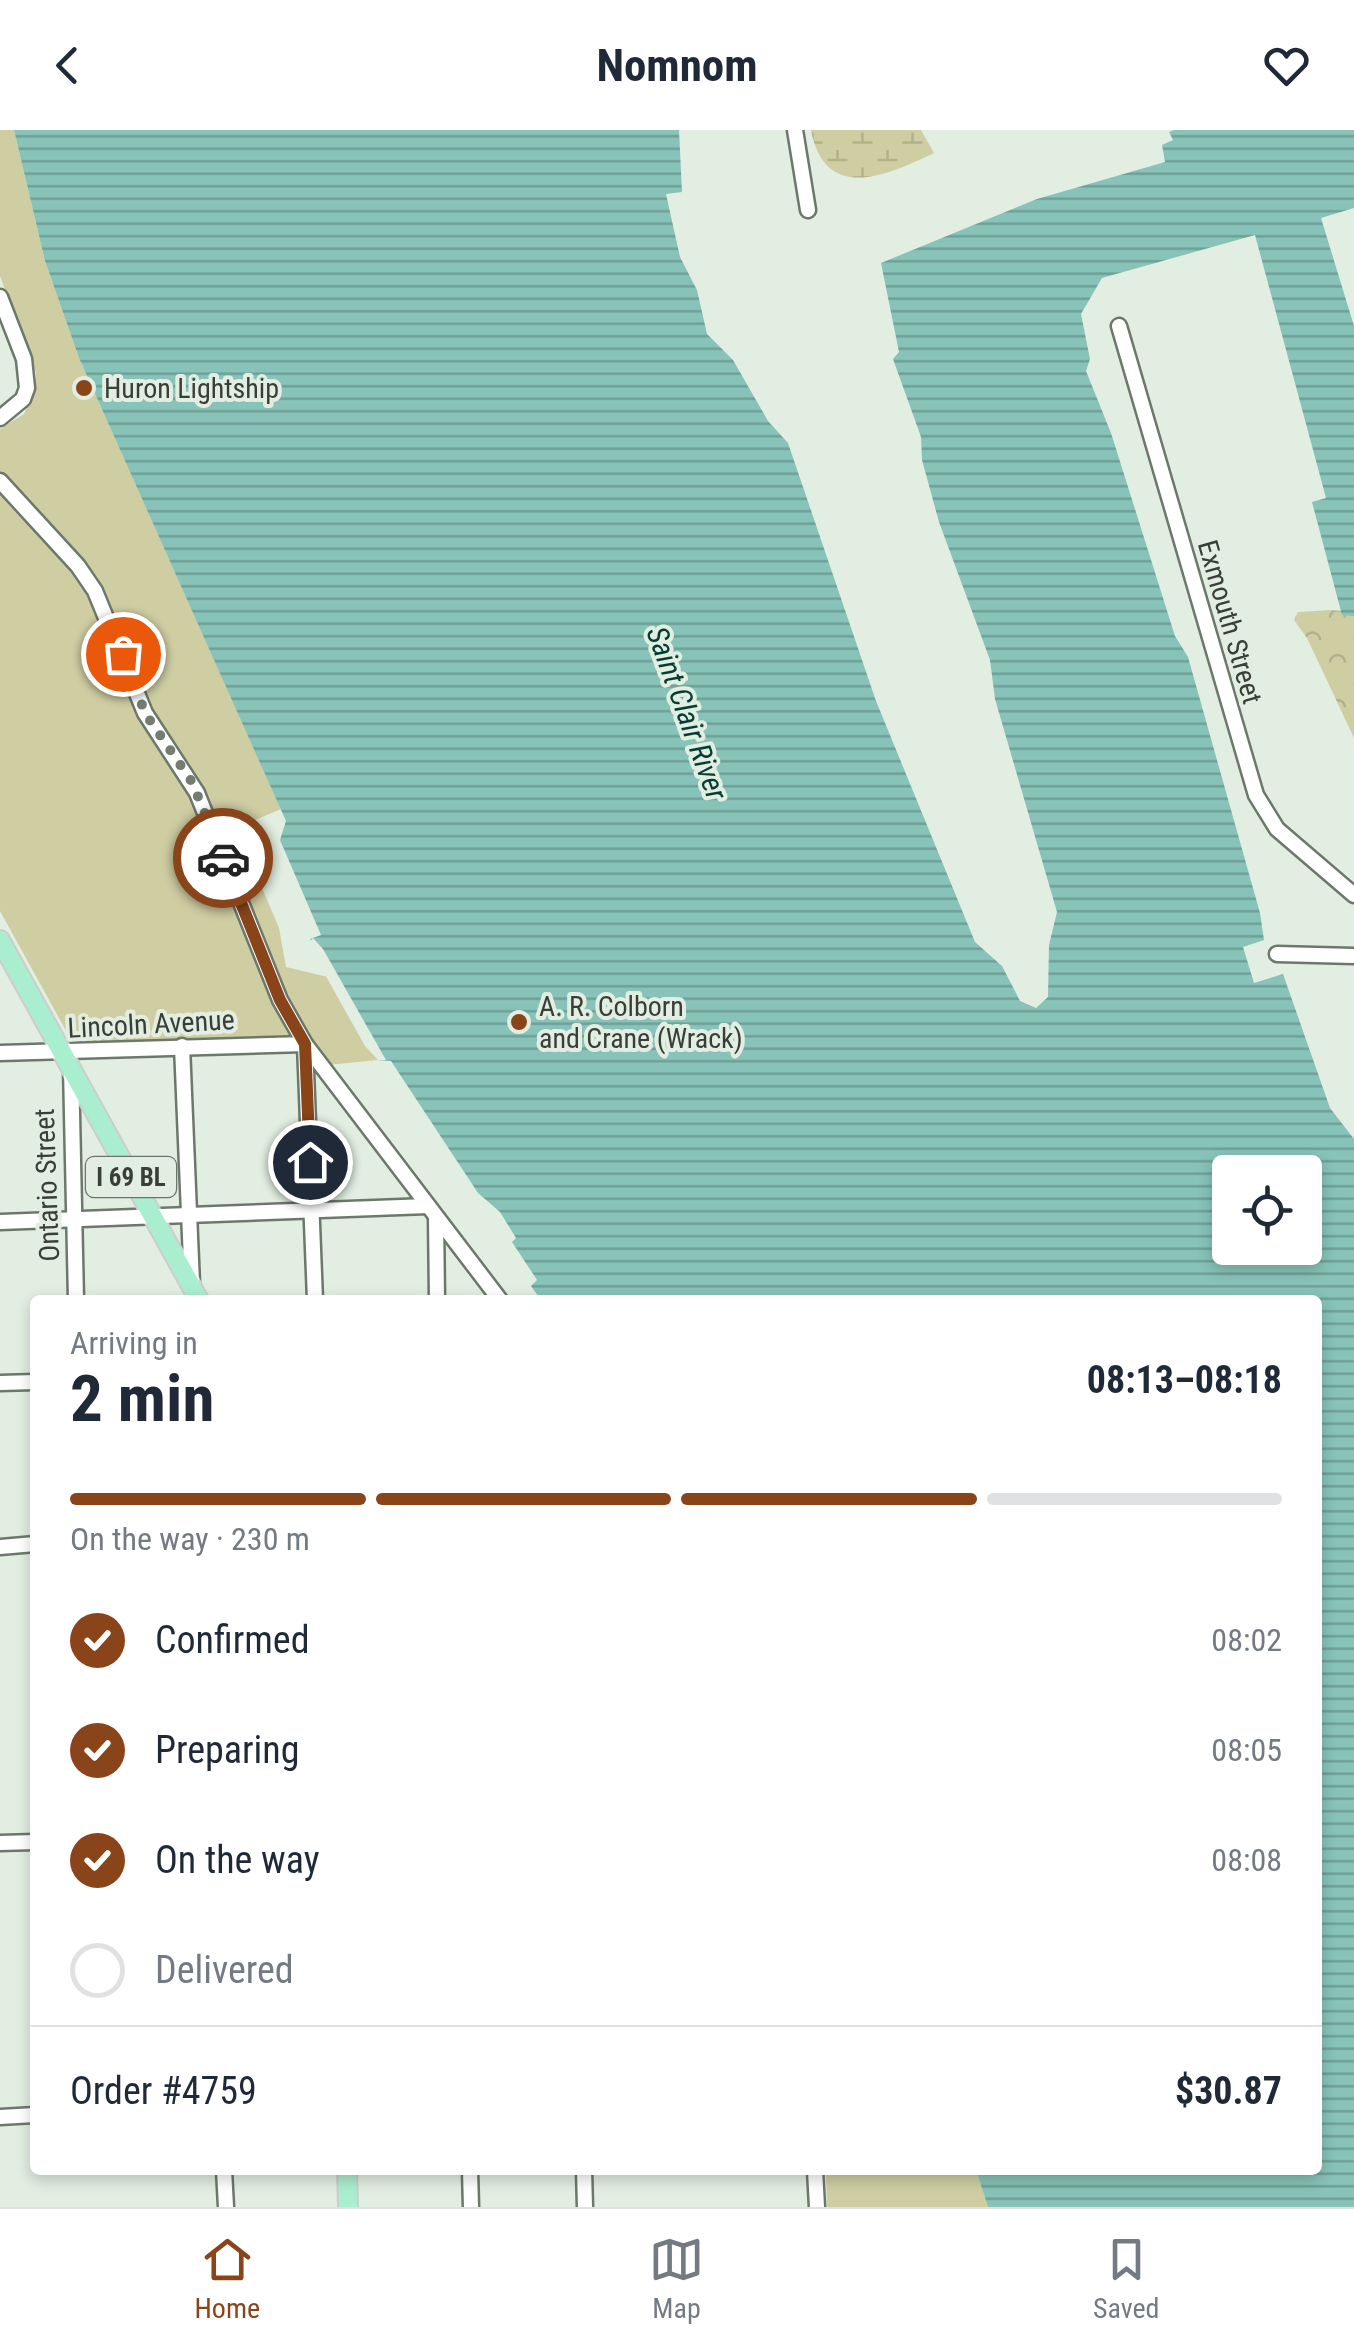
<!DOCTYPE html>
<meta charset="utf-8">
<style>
:root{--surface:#fff;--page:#f6f6f7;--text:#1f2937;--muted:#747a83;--line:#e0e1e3;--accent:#89441a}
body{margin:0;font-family:"Roboto Condensed",sans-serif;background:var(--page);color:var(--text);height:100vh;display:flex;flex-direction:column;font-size:38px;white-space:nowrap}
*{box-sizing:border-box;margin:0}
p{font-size:32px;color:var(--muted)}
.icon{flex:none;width:55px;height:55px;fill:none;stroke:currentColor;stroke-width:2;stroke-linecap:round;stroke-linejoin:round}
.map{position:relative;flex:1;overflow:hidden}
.sheet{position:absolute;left:30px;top:1165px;width:1292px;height:880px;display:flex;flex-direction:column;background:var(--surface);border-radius:10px;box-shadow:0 5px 15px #0003}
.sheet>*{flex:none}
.controls{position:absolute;left:1212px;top:1025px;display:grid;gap:20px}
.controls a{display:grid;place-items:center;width:110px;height:110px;border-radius:10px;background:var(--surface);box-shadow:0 5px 15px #0003;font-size:50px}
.pin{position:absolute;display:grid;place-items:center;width:85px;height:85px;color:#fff;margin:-42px;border:5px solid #fff;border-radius:50%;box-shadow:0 2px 10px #0007}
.courier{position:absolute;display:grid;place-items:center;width:100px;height:100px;margin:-50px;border:8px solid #89441a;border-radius:50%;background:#fff;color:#222;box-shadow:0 2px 12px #0007}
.headline em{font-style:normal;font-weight:700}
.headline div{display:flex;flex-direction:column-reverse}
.headline{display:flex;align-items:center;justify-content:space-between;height:170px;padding:0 40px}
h1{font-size:65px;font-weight:700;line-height:75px}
.bar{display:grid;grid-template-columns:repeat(4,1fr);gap:15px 10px;align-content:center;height:120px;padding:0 40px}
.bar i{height:12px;border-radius:8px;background:var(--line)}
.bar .selected{background:var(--accent)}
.bar p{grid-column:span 4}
.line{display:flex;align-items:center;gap:25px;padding:0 40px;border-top:2px solid var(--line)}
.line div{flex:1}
ol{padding:0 40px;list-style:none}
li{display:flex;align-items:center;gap:30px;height:110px}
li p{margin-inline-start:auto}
li .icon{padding:10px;border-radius:50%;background:var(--accent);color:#fff;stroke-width:4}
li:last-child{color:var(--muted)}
li i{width:55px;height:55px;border:5px solid var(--line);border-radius:50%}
header{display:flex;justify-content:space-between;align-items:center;height:130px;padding:0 40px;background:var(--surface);font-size:45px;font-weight:700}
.dock{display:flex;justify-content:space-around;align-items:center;height:140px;border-top:2px solid var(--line);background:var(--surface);font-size:28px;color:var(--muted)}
.dock a{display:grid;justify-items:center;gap:5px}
.dock .selected{color:var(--accent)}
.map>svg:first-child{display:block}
.forest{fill:url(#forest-crowns)}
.wetland{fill:url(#wetland-marsh)}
.park{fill:#cfcda2}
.water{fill:url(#water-rules);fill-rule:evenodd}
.pier{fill:#e2eee1}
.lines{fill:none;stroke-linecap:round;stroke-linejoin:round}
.minor-casing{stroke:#6d786c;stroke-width:19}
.major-casing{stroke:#cccdcc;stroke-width:22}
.minor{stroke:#fff;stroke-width:14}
.major{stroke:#aaeed0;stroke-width:18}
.done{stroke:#747c74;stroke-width:10;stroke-dasharray:0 18}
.route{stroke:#89441a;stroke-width:12}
.poi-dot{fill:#89441a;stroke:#e2eee1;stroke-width:4}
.labels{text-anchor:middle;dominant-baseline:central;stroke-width:8;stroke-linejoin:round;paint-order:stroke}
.shield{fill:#e2eee1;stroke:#6c736b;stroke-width:2.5}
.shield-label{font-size:25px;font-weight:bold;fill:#393e39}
.poi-label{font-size:28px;fill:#393e39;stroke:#e2eee1;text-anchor:start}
.street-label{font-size:28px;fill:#393e39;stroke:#e2eee1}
.water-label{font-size:30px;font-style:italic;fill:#043d36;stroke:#e2eee1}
</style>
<header><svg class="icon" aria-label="back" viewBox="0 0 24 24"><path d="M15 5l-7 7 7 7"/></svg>Nomnom<svg class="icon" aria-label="heart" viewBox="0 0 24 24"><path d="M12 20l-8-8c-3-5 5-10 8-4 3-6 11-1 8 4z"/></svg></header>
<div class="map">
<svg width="1354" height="2077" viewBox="0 0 1354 2077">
<defs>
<pattern id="forest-crowns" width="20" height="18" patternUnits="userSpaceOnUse" patternTransform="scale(2.5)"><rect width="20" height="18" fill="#cfcda2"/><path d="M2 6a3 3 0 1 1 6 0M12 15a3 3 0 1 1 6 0" fill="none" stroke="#b2b18c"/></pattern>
<pattern id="wetland-marsh" width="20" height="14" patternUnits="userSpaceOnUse" patternTransform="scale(2.5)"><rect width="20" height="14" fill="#cfcda2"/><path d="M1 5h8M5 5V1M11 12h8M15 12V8" fill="none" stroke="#b2b18c"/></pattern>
<pattern id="water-rules" width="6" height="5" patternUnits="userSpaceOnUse" patternTransform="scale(2.5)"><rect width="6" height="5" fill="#87c3b8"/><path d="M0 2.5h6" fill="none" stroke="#6fa097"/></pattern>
</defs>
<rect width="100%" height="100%" fill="#e2eee1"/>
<polygon class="forest" points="1331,480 1354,482 1354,608 1307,508 1294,490 1298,482"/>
<path class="wetland" d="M811,0H921L934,23C888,45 825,74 811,0Z"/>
<g class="park">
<polygon points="0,0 14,0 45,131 79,228 281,679 248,693 255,716 246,720 279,798 286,837 328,847 378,930 327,935 309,911 75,917 0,781 0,299 24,284 35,261 36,243 0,146"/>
<polygon points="826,2040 976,2040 988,2077 827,2077"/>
</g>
<path class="water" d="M14,0H679L682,62L666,64L680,127L697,160L707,204L733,230L768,291L788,313L876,571L975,812L1002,836L1020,871L1036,878L1048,867L1049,815L1057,782L995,569L990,530L939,392L922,330L921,307L893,229L899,222L881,133L1037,69L1165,32L1162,15L1173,10L1169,2L1174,0H1354V78L1321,88L1354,196V486L1342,485L1312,372L1326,368L1255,105L1102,148L1081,184L1090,229L1086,241L1111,303L1175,506L1188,527L1260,783L1264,810L1243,817L1254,853L1283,844L1330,978L1354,1009V2077H988L976,2040H1318V1170H541L531,1156L537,1150L512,1112L516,1108L500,1082L478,1063L391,931L378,930L367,915L310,809L321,805L280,710L286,691L79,228L45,131ZM1230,1042H1305V1118H1230Z"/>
<polygon class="pier" points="313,808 323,819 386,930 378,930 365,916 323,841 310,812"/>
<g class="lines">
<defs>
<g id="minor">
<polyline points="795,0 808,80"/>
<polyline points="0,167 24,229 27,258 23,269 0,288"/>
<polyline points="1119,196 1256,665 1277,699 1354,765"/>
<polyline points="0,351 78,436 95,461 145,583 197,663 280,870 305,914 500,1170"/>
<polyline points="1277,824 1354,826"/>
<polyline points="305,915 315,1170"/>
<polyline points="182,916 192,1154"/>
<polyline points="0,923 305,914"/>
<polyline points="71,937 76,1170"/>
<polyline points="436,1088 437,1170"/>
<polyline points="0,1092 428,1076"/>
<polyline points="0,1253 35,1252"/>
<polyline points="0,1417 35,1414"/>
<polyline points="0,1713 35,1712"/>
<polyline points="0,1987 35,1985"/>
<polyline points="224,2040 226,2077"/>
<polyline points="470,2040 471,2077"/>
<polyline points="584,2040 585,2077"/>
<polyline points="815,2040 817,2077"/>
</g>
<g id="major">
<polyline points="0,810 199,1170"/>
<polyline points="347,2040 348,2077"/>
</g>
</defs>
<use href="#minor" class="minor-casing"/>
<use href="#major" class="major-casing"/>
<use href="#minor" class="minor"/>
<use href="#major" class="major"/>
</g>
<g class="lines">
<polyline class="done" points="123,524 145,583 192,652 223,728"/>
<polyline class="route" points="223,728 280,870 305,914 310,1032"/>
</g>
<g class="poi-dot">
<circle cx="84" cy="258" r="10"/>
<circle cx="519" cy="892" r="10"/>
</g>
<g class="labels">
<rect class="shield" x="86" y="1027" width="90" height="40" rx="8"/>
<g class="shield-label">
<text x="131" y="1047">I 69 BL</text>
</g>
<g class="poi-label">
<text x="104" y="258">Huron Lightship</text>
<text x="539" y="876">A. R. Colborn<tspan x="539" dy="32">and Crane (Wrack)</tspan></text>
</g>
<g class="street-label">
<text transform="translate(1230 492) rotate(74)">Exmouth Street</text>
<text transform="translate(151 894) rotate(-3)">Lincoln Avenue</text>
<text transform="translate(47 1055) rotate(-92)">Ontario Street</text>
</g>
<g class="water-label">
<text transform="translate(687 583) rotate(70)">Saint Clair River</text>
</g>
</g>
</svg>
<div class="controls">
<a><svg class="icon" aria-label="locate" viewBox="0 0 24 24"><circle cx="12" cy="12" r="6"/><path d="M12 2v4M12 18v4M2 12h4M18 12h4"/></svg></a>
</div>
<div class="pin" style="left:123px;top:524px;background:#ea580c"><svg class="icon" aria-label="bag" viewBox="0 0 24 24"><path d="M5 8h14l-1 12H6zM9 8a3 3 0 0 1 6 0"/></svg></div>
<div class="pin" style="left:310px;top:1032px;background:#1f2937"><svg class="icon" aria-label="home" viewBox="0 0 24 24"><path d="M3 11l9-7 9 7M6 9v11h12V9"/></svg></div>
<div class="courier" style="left:223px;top:728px"><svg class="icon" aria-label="car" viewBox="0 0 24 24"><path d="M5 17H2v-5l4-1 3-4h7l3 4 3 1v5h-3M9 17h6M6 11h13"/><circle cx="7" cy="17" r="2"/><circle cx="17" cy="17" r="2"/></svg></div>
<section class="sheet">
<div class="headline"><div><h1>2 min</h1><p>Arriving in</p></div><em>08:13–08:18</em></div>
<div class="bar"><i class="selected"></i><i class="selected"></i><i class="selected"></i><i></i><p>On the way · 230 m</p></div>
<ol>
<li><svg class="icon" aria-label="check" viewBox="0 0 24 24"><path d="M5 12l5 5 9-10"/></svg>Confirmed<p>08:02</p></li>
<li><svg class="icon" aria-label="check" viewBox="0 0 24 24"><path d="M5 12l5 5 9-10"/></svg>Preparing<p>08:05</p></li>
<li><svg class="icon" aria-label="check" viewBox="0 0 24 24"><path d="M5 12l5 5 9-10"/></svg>On the way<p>08:08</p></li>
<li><i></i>Delivered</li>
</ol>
<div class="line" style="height:130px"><div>Order #4759</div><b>$30.87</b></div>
</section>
</div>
<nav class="dock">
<a class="selected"><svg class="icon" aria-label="home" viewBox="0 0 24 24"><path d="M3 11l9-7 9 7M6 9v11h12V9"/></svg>Home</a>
<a><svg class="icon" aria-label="map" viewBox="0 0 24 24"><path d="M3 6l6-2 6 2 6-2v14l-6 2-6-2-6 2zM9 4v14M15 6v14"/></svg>Map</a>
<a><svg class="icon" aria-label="saved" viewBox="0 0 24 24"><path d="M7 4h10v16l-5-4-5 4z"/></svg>Saved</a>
</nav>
